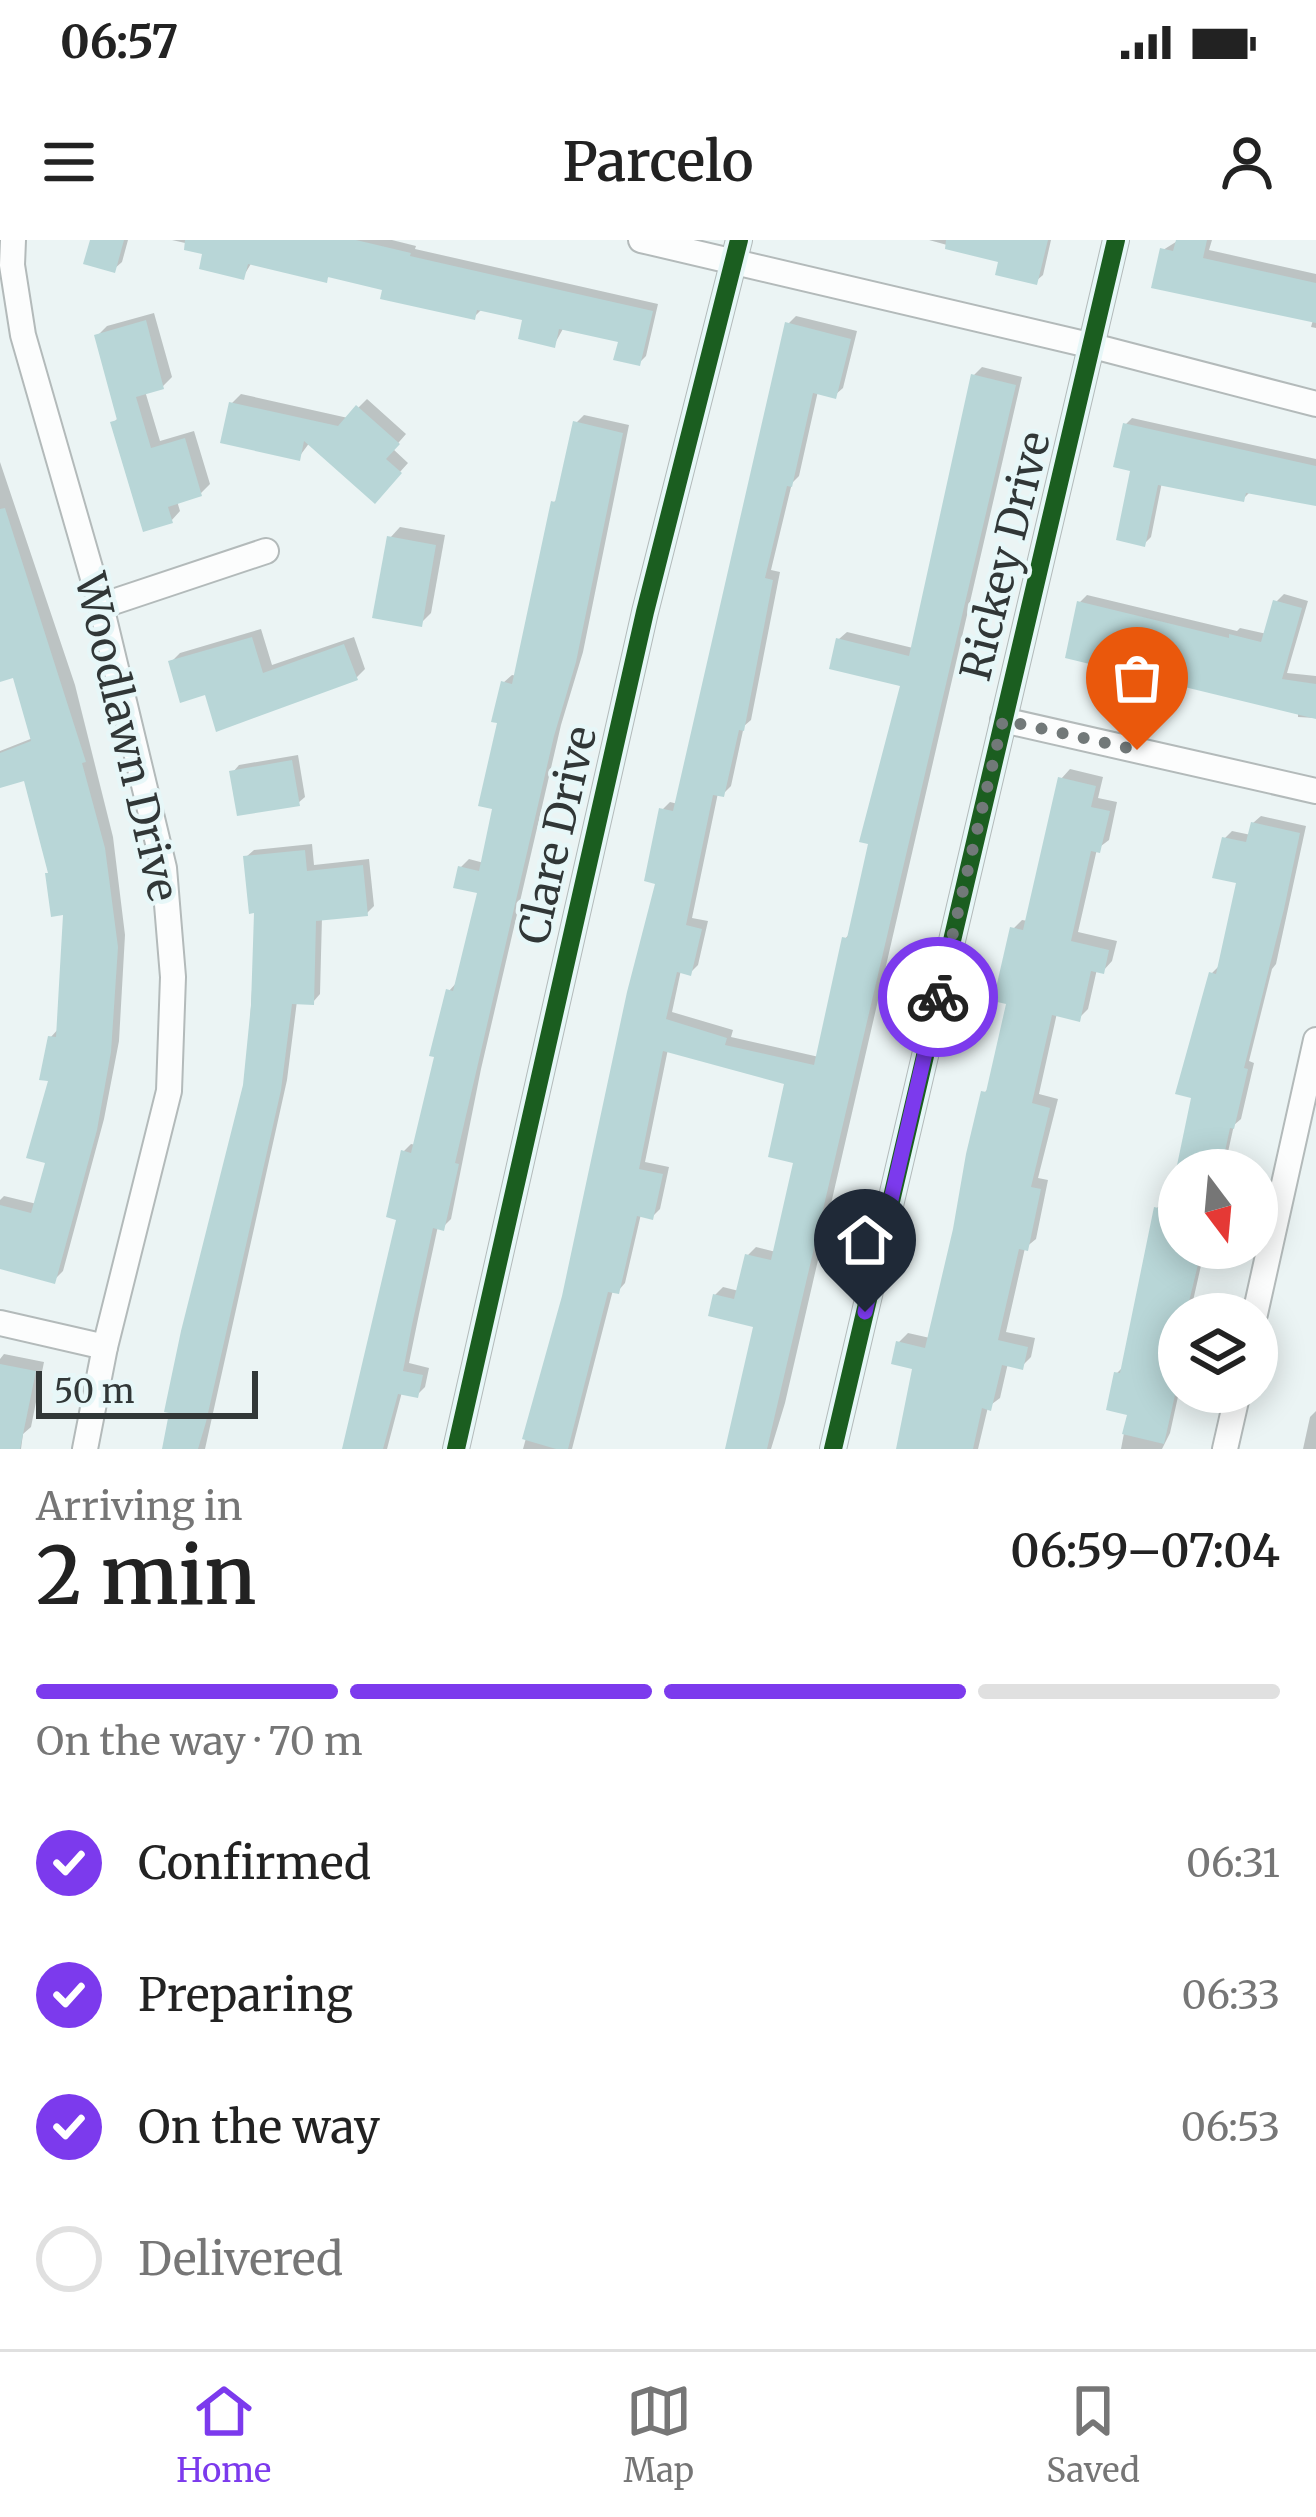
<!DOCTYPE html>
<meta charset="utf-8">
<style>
:root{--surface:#fff;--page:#f6f6f6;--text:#222;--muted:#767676;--line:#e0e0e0;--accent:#7c3aed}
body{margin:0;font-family:Merriweather,serif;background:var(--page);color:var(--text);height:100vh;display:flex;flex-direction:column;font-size:45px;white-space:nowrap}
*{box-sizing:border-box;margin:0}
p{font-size:39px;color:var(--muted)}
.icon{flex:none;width:66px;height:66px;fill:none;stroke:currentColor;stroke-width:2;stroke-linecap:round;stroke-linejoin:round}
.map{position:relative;height:1209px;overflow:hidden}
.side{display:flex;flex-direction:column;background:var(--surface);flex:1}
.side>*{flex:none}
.needle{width:78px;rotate:164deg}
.fabs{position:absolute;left:1158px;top:909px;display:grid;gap:24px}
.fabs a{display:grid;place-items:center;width:120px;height:120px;border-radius:50%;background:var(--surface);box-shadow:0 6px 30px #0003;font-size:60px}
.scale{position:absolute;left:36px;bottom:30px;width:222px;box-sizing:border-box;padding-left:12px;border:6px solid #313737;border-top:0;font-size:33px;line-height:42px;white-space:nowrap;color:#313737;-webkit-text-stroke:9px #e7f7f8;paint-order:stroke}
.pin{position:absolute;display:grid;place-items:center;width:102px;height:102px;color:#fff;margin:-123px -51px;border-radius:50% 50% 50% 0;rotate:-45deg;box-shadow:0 0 12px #0007}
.pin .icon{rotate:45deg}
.courier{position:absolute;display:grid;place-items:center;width:120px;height:120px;margin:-60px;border:9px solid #7c3aed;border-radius:50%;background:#fff;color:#222;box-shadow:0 3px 15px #0007}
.head em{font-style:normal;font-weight:600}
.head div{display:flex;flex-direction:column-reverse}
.head{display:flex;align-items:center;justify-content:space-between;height:204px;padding:0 36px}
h1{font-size:78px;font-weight:600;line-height:90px}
.bar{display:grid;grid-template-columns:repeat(4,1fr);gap:18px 12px;align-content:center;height:144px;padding:0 36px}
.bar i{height:15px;border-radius:9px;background:var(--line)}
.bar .active{background:var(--accent)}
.bar p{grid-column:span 4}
ol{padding:0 36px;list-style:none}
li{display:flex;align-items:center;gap:36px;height:132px}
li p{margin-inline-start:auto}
li .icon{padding:12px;border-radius:50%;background:var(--accent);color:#fff;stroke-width:4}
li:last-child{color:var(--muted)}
li i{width:66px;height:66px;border:6px solid var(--line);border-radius:50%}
.status{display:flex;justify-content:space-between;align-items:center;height:84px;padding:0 60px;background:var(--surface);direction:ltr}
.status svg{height:33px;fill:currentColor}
header{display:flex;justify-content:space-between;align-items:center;height:156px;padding:0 36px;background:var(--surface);font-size:54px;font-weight:600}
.menu{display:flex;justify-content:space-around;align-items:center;height:168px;border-top:3px solid var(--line);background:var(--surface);font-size:33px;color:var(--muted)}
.menu a{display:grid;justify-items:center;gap:6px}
.menu .active{color:var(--accent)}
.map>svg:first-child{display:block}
.shadow{fill:#0003}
.building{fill:#b8d6d7}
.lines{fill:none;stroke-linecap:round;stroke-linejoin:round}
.minor-casing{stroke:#b3baba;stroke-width:28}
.minor{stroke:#fcfdfd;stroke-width:24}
.cycleway-casing{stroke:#e7f7f8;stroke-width:26}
.cycleway{stroke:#1b5e20;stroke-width:18}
.done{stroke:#727979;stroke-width:12;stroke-dasharray:0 21.6}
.route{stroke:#7c3aed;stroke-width:15}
.labels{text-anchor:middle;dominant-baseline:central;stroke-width:9;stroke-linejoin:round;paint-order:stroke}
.street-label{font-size:42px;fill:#313737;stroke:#e7f7f8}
</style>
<div class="status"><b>06:57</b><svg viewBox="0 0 49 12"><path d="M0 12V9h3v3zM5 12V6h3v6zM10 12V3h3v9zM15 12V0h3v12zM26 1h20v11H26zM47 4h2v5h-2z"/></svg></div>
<header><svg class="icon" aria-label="menu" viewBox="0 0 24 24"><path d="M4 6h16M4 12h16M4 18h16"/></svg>Parcelo<svg class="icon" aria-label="person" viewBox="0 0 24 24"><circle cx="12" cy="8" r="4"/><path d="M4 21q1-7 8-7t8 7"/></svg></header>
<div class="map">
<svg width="1316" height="1209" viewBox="0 0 1316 1209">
<rect width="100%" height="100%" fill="#ebf4f4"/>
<g class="shadow">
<polygon points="93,0 128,0 122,22 114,29"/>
<polygon points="172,0 392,0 416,6 415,9 658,64 646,116 639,123 621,100 564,87 554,105 525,78 483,68 474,77 386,47 331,35 326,39 252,22 243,37 207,8"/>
<polygon points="929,0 1051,0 1043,35 1036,41 1001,20"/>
<polygon points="1179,0 1212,0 1209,10 1316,34 1316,88 1311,87 1313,80 1163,10"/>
<polygon points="154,73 172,137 163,146 145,151 160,201 194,191 210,244 201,253 177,261 180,271 171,281 113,183 120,176 98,95 107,86"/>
<polygon points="796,76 857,91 843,148 835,155 818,151 799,236 792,243 771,330 780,332 751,480 744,486 731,546 723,554 718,553 692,678 708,681 698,725 690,733 681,730 672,772 733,790 731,797 819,817 845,699 851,692 904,444 839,399 847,392 913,408 974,135 982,127 1022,137 785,1163 771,1209 728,1209 757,1084 715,1055 723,1047 739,1051 748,1015 756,1007 776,1012 796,921 788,842 668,809 645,922 669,927 660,969 652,977 641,974 625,1043 618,1051 613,1050 572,1209 523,1209 565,1057 659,642 662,570 670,562 678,564 788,84"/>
<polygon points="241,154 348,178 367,159 406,194 393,209 408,223 383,251 310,202 299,217 232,163"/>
<polygon points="584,175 629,185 583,412 561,485 481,829 451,979 443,987 438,986 419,1074 409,1123 429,1128 425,1147 417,1155 402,1152 387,1209 343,1209 399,977 403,912 411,904 416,905 449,751 458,741 480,651 461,627 469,619 484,623 495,567 503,443 512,435 517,436 554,262 559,258 576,183"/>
<polygon points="1132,178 1316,219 1316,264 1251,251 1243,259 1162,242 1151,297 1144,304 1125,185"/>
<polygon points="0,222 75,445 113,597 125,695 119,801 104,879 63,1031 54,1040 0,1026 0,960 4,956 37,964 49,921 51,797 59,788 66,672 26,537 0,545 0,511 33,498 15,434 0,434"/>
<polygon points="400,287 445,295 431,373 421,383 390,298"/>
<polygon points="1284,354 1308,361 1287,433 1316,436 1316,478 1298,477 1298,472 1080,362 1087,355 1237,391 1240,388 1267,394 1276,362"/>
<polygon points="261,389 272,425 354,397 365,429 356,438 207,451 171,422 180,413"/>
<polygon points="298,515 305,557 298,563 233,532 239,525"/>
<polygon points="1070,529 1103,537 1098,558 1117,562 1109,600 1097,609 1078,692 1117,701 1112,721 1103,731 1097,729 1088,769 1079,778 1057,773 1039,854 1058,859 1038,938 1048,940 1036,999 1025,1008 1006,1092 1035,1098 1031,1117 1022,1126 1008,1123 1000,1158 988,1167 978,1209 898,1209 916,1126 899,1102 908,1093 930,1098 984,853 991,846 1010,762 1013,689 1022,680 1028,681 1061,539"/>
<polygon points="1261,576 1306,586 1276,724 1272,729 1249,821 1254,823 1241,879 1234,885 1224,930 1179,930 1179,1008 1205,1008 1190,1074 1179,1074 1176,1137 1179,1152 1170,1193 1162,1209 1121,1209 1128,1172 1117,1133 1124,1126 1156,969 1164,961 1172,963 1194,856 1212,733 1219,726 1239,641 1225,598 1232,591 1251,595 1253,583"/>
<polygon points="312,604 314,625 369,619 374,666 367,673 322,677 320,754 313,762 297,761 287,840 205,1209 165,1209 246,846 257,670 246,617 254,610"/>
<polygon points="4,1114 44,1122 31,1187 23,1194 21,1209 0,1209 0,1119"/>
<polygon points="1316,1171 1316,1209 1303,1209 1310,1177"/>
</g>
<g class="building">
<polygon points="90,0 124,0 115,33 83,24"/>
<polygon points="185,0 356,0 411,13 410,16 653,71 640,126 613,120 618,102 559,89 555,108 518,99 522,80 477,70 475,80 380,59 382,50 328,37 327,43 248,24 244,40 199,29 202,14 184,10"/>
<polygon points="946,0 1048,0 1037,45 995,35 998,22 945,9"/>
<polygon points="1176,0 1207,0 1203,18 1316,43 1316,83 1151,48 1160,8 1173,11"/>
<polygon points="146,80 164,149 136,157 151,208 185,198 202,256 168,267 173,283 143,292 110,182 117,180 94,95"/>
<polygon points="785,82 851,99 836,159 813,153 792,247 787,246 765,338 773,340 744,491 739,490 724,557 713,555 686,685 702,689 691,736 677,732 666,779 727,798 725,805 814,825 842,697 847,698 868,604 859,602 900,446 829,429 836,398 909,416 971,134 1016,145 767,1209 725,1209 753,1087 708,1076 713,1054 734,1059 745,1014 771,1020 793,923 768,917 784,844 663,811 639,929 663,934 653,980 637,976 619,1054 608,1052 568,1209 556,1209 522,1199 562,1056 627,752 655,644 644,641 659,568 673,571"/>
<polygon points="229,162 338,186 356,165 400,204 386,219 402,233 375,264 304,201 300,221 220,203"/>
<polygon points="573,181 623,193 576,422 554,496 455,923 459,924 444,991 433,988 412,1085 403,1131 423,1135 418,1158 398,1154 383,1209 342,1209 396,980 386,977 401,910 411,913 434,817 429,816 446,749 453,751 477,653 453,648 458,626 479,631 492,569 478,566 497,483 491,482 501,441 512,444 551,261 555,262"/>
<polygon points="1123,183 1316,226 1316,266 1246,253 1244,262 1158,245 1145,307 1116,300 1130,231 1113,227"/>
<polygon points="5,268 86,522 82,523 105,608 118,707 111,812 97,890 55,1044 0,1029 0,965 31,973 45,923 26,918 48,841 39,840 48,796 56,797 63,675 51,677 45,633 48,633 24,541 0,548 0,513 31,501 13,438 0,442 0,269"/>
<polygon points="387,296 436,305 422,387 372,378"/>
<polygon points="1273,360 1302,368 1282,439 1316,444 1316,479 1065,418 1077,361 1229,398 1229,394 1261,402"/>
<polygon points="252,397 263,433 344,404 358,440 216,492 205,455 180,463 168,421"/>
<polygon points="292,520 300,566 237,576 229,531"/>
<polygon points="1058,537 1096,546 1091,567 1110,571 1100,613 1091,611 1071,701 1109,710 1104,734 1091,731 1080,782 1052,775 1032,863 1050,868 1031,947 1041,949 1028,1011 1019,1009 998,1100 1028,1107 1023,1130 1002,1125 991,1171 982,1168 973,1209 896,1209 912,1129 891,1124 896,1101 925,1108 953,989 966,914 981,851 986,852 1006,764 993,761 1010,687 1023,690"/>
<polygon points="1251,582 1300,593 1284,669 1244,828 1248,829 1234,889 1230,888 1221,930 1176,930 1191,858 1175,854 1209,732 1216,734 1236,643 1212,638 1222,597 1246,602"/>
<polygon points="305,610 307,631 363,625 368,676 316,681 314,765 292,764 281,850 206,1182 198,1209 162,1209 169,1173 164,1172 181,1091 243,845 251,765 254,673 249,674 243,616"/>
<polygon points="1154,967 1179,973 1179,1008 1202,1008 1186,1074 1179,1074 1179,1108 1171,1144 1177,1146 1164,1204 1122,1194 1127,1175 1106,1170 1114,1132 1120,1133"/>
<polygon points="0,1124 36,1131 20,1209 0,1209"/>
</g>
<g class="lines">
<defs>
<g id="minor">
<polyline points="13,0 12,25 23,95 101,366 164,628 173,737 169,851 105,1107 85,1209"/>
<polyline points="641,0 1093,106 1316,164"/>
<polyline points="101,366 266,311"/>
<polyline points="1003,480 1316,551"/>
<polyline points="1255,1074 1316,800"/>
<polyline points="0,1083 105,1107"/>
<polyline points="456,1209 645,372 739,0"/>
<polyline points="833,1209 1116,0"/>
<polyline points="1225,1209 1238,1152"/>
</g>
</defs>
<use href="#minor" class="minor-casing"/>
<use href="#minor" class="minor"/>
<defs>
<g id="cycleway">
<polyline points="456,1209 645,372 739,0"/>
<polyline points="833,1209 1116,0"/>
</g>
</defs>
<use href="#cycleway" class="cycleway-casing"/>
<use href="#cycleway" class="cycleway"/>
</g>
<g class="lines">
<polyline class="done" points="938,757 1003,480 1137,510"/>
<polyline class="route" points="865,1072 938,757"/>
</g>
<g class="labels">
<g class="street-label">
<text transform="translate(1005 316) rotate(-76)">Rickey Drive</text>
<text transform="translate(127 497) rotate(77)">Woodlawn Drive</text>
<text transform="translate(557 595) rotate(-77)">Clare Drive</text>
</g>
</g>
</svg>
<div class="fabs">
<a><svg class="needle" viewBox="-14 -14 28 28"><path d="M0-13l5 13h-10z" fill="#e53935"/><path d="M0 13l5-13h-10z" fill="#767676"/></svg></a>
<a><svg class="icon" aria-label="layers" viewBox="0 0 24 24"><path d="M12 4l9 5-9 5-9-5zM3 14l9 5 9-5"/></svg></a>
</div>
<div class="scale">50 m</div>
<div class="pin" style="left:1137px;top:510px;background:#ea580c"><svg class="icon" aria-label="bag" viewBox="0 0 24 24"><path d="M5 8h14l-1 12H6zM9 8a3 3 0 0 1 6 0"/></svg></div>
<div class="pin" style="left:865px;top:1072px;background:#1f2937"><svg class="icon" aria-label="home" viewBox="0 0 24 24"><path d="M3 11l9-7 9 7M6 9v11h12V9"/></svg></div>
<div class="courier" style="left:938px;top:757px"><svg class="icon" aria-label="bike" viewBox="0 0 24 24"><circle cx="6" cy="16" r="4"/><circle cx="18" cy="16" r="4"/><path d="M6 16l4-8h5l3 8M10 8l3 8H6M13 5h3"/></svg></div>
</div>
<section class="side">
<div class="head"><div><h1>2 min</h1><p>Arriving in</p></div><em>06:59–07:04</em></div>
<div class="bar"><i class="active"></i><i class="active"></i><i class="active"></i><i></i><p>On the way · 70 m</p></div>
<ol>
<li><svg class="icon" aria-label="check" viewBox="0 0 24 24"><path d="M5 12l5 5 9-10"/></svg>Confirmed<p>06:31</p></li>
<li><svg class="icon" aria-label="check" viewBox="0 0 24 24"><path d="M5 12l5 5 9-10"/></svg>Preparing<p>06:33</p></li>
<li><svg class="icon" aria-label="check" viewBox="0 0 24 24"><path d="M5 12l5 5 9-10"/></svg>On the way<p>06:53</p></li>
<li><i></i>Delivered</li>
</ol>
</section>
<nav class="menu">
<a class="active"><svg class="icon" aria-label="home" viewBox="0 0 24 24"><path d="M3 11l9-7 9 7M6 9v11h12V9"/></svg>Home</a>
<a><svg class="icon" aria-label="map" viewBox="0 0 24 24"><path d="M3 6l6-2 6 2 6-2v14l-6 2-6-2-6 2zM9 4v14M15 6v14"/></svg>Map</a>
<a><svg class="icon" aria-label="saved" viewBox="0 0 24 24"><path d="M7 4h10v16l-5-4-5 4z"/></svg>Saved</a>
</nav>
